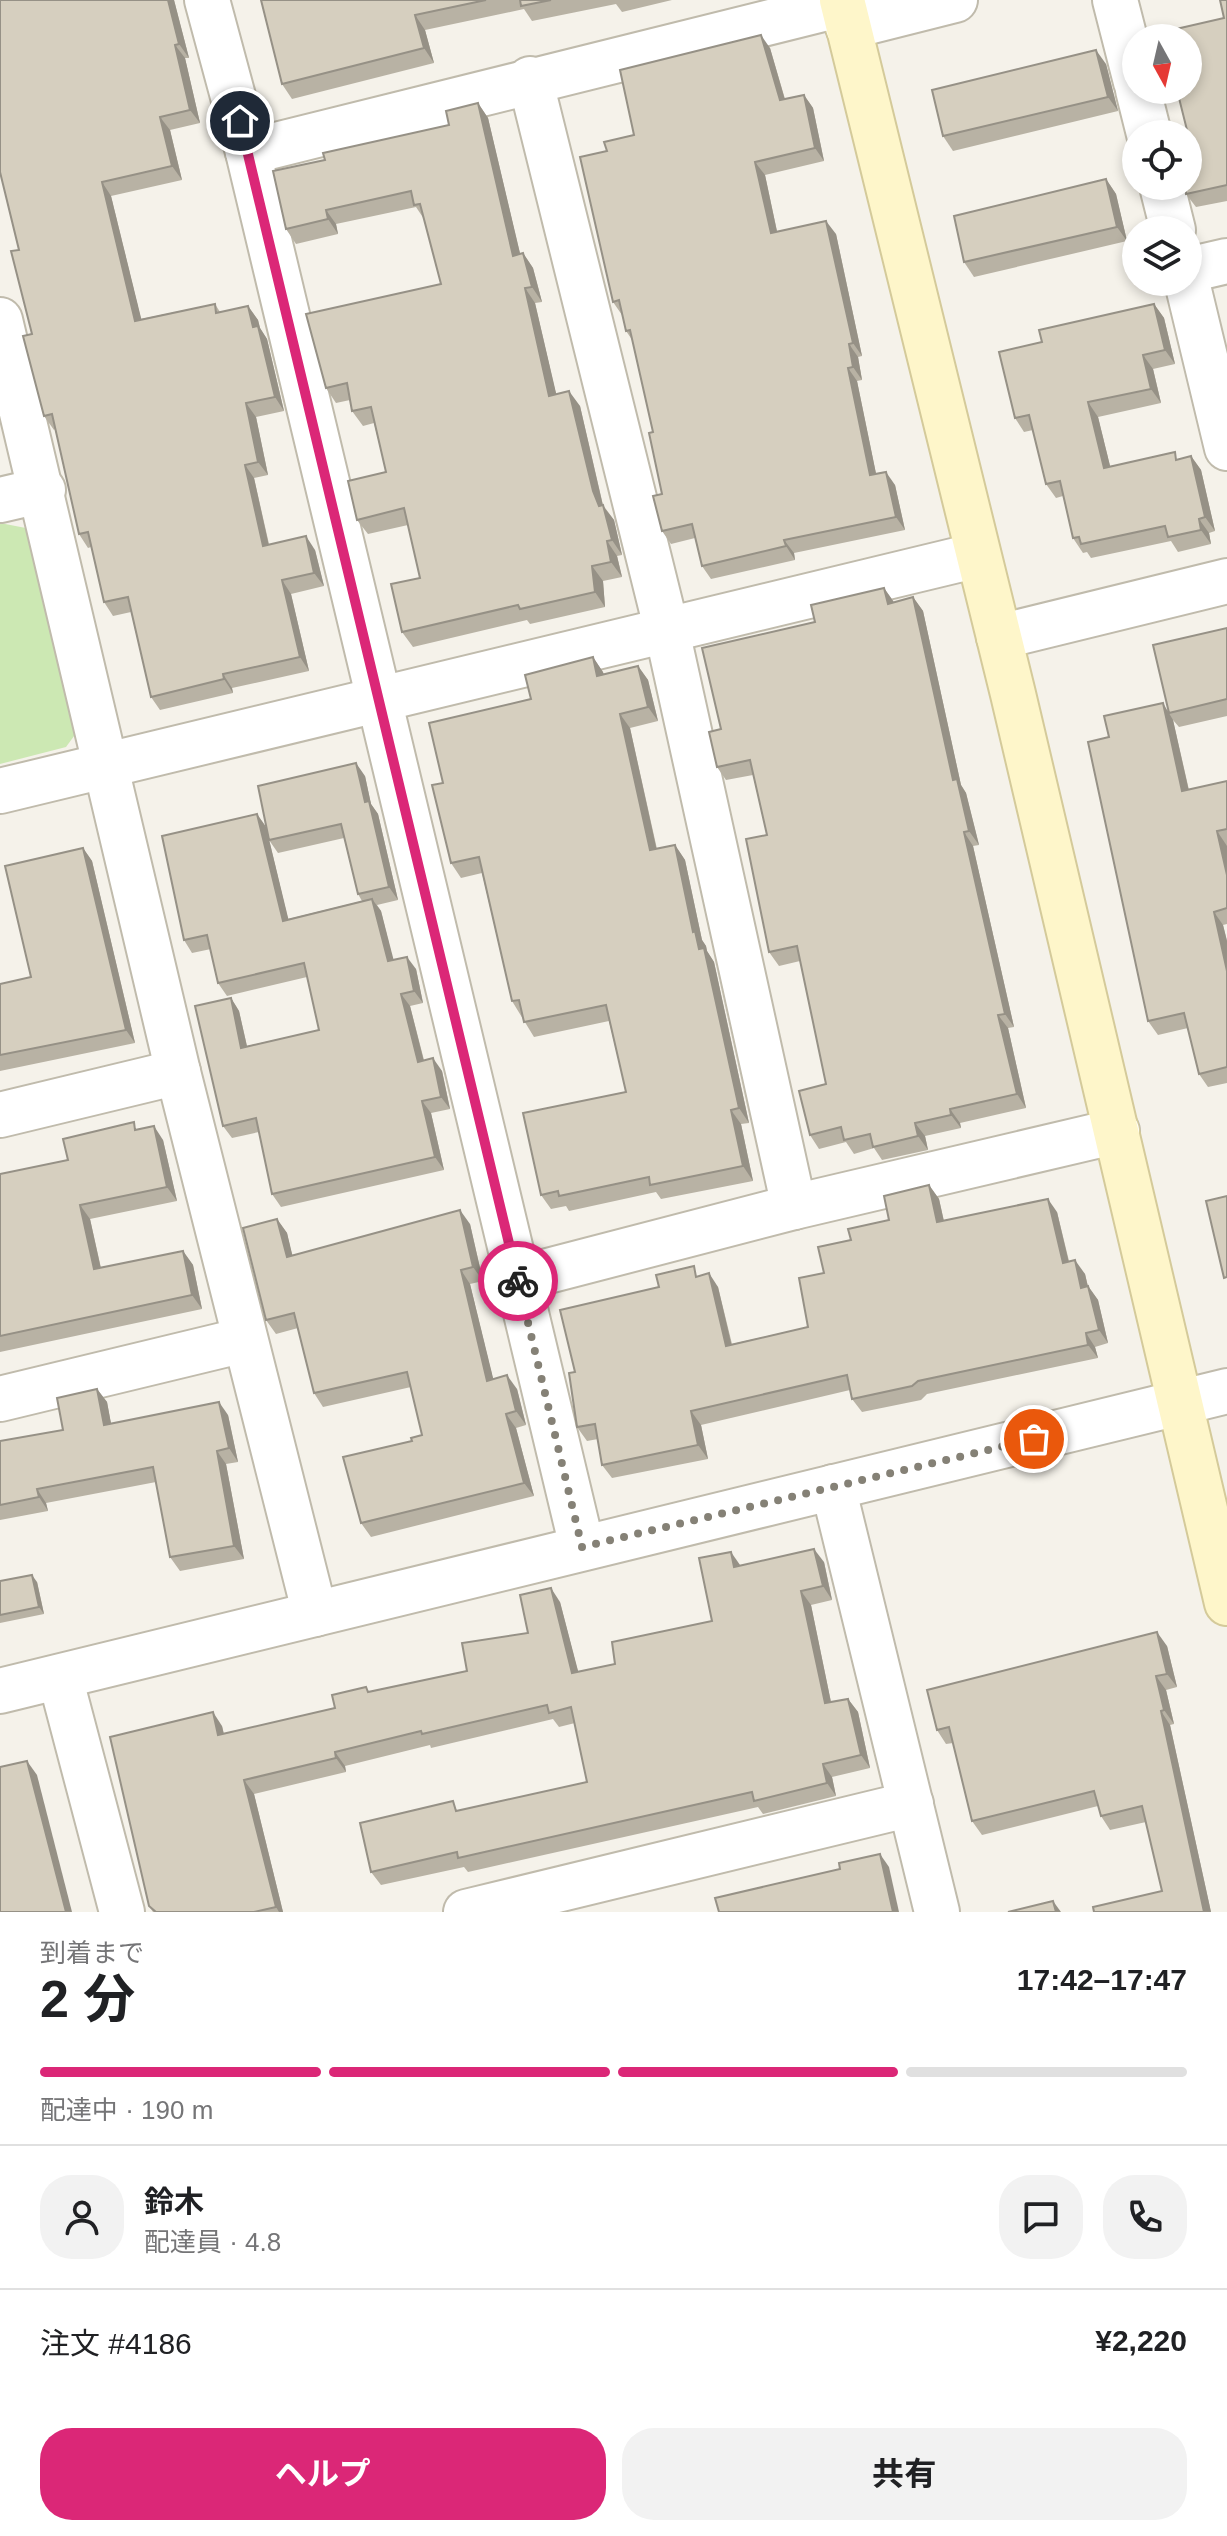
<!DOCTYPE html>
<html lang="ja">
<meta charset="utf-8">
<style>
:root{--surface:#fff;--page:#f2f2f2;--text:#202124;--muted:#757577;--line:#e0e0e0;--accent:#db2777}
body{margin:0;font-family:Helvetica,"Noto Sans JP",sans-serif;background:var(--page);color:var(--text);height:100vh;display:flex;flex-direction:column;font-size:30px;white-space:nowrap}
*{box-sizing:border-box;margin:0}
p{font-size:26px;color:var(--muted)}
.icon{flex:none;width:44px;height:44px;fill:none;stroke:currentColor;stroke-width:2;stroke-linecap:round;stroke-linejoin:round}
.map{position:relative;height:1912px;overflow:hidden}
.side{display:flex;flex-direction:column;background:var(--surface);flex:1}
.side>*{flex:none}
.needle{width:52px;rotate:172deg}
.fabs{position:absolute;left:1122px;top:24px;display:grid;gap:16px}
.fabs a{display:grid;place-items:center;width:80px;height:80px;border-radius:50%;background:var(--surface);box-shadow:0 4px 12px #0003;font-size:40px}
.pin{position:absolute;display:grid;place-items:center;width:68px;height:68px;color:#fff;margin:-34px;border:4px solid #fff;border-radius:50%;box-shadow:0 2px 8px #0007}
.courier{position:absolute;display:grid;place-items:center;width:80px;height:80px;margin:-40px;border:6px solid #db2777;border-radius:50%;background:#fff;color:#222;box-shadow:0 2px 10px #0007}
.summary em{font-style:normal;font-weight:700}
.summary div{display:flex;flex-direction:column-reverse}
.summary{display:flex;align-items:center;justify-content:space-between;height:136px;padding:0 40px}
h1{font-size:52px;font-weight:700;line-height:60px}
.bar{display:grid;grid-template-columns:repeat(4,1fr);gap:12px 8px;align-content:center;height:96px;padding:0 40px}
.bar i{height:10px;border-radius:6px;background:var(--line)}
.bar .current{background:var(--accent)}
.bar p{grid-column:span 4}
.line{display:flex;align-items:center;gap:20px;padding:0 40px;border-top:2px solid var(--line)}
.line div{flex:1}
.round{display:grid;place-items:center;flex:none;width:84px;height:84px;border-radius:32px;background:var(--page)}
.action{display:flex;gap:16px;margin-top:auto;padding:16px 40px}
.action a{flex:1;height:92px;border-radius:32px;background:var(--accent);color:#fff;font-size:32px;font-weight:700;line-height:92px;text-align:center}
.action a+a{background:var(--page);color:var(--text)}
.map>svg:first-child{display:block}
.green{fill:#cce8b3}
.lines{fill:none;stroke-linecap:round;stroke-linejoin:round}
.street-casing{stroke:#c0bbac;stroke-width:48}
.secondary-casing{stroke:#d4ca9a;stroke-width:48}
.street{stroke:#fff;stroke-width:44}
.secondary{stroke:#fef6ca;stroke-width:44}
.wall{fill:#b8b2a4}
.shaded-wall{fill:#969186}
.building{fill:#d6cfbf;stroke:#969186;stroke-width:2}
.done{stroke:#858176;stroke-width:8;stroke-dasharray:0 14.4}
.route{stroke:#db2777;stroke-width:10}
</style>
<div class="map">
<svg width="1227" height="1912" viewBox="0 0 1227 1912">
<rect width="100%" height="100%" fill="#f5f2ea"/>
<polygon class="green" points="0,523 31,529 77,732 66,747 0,764"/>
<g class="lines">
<defs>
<g id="street">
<polyline points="207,0 248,152 582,1547"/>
<polyline points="1115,0 1136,82"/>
<polyline points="848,27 955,0"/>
<polyline points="530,79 667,631 794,1207"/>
<polyline points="1138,90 1149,134"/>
<polyline points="248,152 843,4"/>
<polyline points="1162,186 1173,230"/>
<polyline points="1188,270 1227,261"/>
<polyline points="1187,282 1227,448"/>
<polyline points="0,320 178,1072 315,1614"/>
<polyline points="0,500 43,490"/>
<polyline points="999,637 1227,581"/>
<polyline points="0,791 978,555"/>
<polyline points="0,1115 178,1072"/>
<polyline points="517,1279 794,1207 1117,1131"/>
<polyline points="0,1399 244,1340"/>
<polyline points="833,1487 937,1912"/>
<polyline points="60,1677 122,1912"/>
<polyline points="0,1691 1227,1391"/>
<polyline points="466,1912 911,1804"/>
</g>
<polyline id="secondary" points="842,0 1013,694 1227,1603"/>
</defs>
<use href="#street" class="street-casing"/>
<use href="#secondary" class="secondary-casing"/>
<use href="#street" class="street"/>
<use href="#secondary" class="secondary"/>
</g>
<g class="wall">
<polygon points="0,0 174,0 189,58 185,58 200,123 170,130 182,180 111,196 141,319 215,304 220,312 248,306 258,320 260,328 267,339 284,411 256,417 268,475 254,478 269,544 315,550 324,586 291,594 309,671 232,688 233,693 160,710 151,697 131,612 113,616 104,602 91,547 88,548 79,534 55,429 54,430 44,416 19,250"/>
<polygon points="261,0 672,0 622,12 616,4 532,21 524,9 425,30 434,63 292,99 282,84"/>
<polygon points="1227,0 1227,201 1196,207 1186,194"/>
<polygon points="770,48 785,99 804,95 813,108 824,161 765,175 777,231 836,234 862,356 858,357 862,380 857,381 876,474 895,485 905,530 794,553 795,560 711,579 702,566 695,538 671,544 662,531 662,494 653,432 633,341 626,331 622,315 613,302 607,151 634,135"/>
<polygon points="1106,64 1118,111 953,151 943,136"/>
<polygon points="478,103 488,118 520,254 523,253 533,268 542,302 535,303 556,394 580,406 603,505 614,520 622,555 617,556 622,577 603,581 605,607 530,624 527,620 413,647 402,632 420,578 408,525 368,534 357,520 386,472 374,423 363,426 352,411 350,400 336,403 326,388 441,284 424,219 416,207 336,224 338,234 296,244 286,229 325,160 449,125"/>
<polygon points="1106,179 1116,194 1127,241 974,277 964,262"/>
<polygon points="1154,304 1164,318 1175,364 1153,369 1161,403 1098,417 1110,466 1179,459 1191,456 1201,470 1215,531 1209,533 1211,544 1178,552 1171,541 1091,558 1087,552 1083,553 1073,538 1063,496 1056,498 1046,484 1033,430 1024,432 1015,418 1042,342"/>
<polygon points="884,588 894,602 913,597 923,611 961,785 966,793 979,845 973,846 1014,1027 1008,1028 1026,1108 960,1123 961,1128 925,1136 928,1150 882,1160 874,1148 854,1154 846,1142 819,1149 810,1135 826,1084 800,961 779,966 769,952 767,835 753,775 726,780 717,767 721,729 815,622"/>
<polygon points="1227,628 1227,716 1179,727 1173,720 1189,790 1227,781 1227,924 1223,925 1227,941 1227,1083 1208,1087 1199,1074 1188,1028 1158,1035 1148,1021 1109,737 1168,710"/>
<polygon points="593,657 604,674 638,666 648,680 658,721 630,728 657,849 675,845 685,860 702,940 706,946 707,951 714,962 749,1123 741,1124 753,1181 661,1199 656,1192 569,1211 566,1206 551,1209 541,1195 626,1092 609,1021 534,1037 512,1001 482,873 461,878 451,863 443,783 531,699"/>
<polygon points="365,776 371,804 378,814 398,900 377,905 381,911 393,960 416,969 423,1003 410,1006 424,1060 442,1071 450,1109 431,1113 444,1170 281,1207 272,1194 259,1132 232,1138 223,1126 231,998 239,1011 247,1046 319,1030 307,977 227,996 218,983 211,949 192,953 184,940 257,814 266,827 288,919 362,901 358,894 344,838 278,853 269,840"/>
<polygon points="83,848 92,861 135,1043 0,1071 0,984 31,977"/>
<polygon points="138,1129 163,1140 177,1201 90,1219 101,1268 183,1251 193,1265 202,1309 0,1352 0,1174 68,1160"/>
<polygon points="929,1185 939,1199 944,1221 1057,1212 1069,1261 1085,1274 1088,1286 1098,1300 1108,1343 1095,1347 1098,1358 927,1394 921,1400 862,1412 852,1399 850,1390 701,1425 708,1459 612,1478 602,1465 598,1439 587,1441 577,1427 575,1372 700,1276 718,1287 732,1344 808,1327 824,1273 851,1240 889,1220"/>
<polygon points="277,1219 287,1233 292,1255 470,1224 483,1281 470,1284 493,1379 517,1389 526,1425 516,1428 534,1496 371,1537 361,1523 412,1441 422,1435 411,1387 323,1407 314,1393 298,1328 276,1334 266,1320"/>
<polygon points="97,1389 107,1402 111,1424 228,1415 238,1462 226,1464 244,1559 180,1571 170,1557 156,1482 46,1503 48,1511 0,1520 0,1441 63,1430"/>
<polygon points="824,1562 832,1600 811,1605 831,1702 848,1699 858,1712 870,1768 832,1777 836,1796 763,1814 758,1807 468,1872 464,1867 381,1885 371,1872 460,1810 587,1782 575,1723 559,1727 553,1719 431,1748 430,1745 345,1766 346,1772 254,1794 283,1912 153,1912 149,1906 222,1726 224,1734 335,1708 370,1692 467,1671 528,1633 560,1602 578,1672 615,1664 712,1621 740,1566"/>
<polygon points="0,1581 37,1582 44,1614 0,1623"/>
<polygon points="1167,1646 1177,1687 1166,1690 1174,1724 1170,1725 1211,1912 1094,1912 1162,1891 1146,1822 1110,1830 1101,1816 1098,1806 982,1835 972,1821 953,1743 946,1744 937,1730"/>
</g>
<g class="shaded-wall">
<polygon points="168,0 174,0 189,58 179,44"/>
<polygon points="415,15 425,30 434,63 424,48"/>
<polygon points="761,35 770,48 789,114 780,100"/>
<polygon points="175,45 185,58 200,123 190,110"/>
<polygon points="1096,50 1106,64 1118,111 1108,97"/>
<polygon points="804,95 813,108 824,161 815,148"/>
<polygon points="478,103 488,118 524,270 513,256"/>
<polygon points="160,117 170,130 182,180 172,166"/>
<polygon points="755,162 765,175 780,246 771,233"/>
<polygon points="1106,179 1116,194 1127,241 1117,227"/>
<polygon points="102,182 111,196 145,334 135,321"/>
<polygon points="326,210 336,224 338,234 328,219"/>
<polygon points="826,221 836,234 862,356 853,343"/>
<polygon points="523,253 533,268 542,302 532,287"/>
<polygon points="525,288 535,303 560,410 549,396"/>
<polygon points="1154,304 1164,318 1175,364 1165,350"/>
<polygon points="248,306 258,320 260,328 267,339 284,411 275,397 253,327"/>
<polygon points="849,344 858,357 862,380 853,367"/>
<polygon points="1143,355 1153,369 1161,403 1151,389"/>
<polygon points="848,368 857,381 879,488 870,475"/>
<polygon points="569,391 580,406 603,506 614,520 622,555 612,540 593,491"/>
<polygon points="1088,402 1098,417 1114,482 1104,468"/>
<polygon points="246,403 256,417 268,475 258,462"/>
<polygon points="1191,456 1201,470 1215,531 1205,517"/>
<polygon points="245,465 254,478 272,560 263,546"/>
<polygon points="886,472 895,485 905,530 896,517"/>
<polygon points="1199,519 1209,533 1211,544 1201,530"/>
<polygon points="306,536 315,550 324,586 314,573"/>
<polygon points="784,540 794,553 795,560 786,546"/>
<polygon points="607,541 617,556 622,577 611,562"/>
<polygon points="592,566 603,581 605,607 595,592"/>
<polygon points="282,580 291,594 309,671 300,657"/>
<polygon points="884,588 893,601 897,617 888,604"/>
<polygon points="913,597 923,611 961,785 966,793 979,845 969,831 953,780"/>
<polygon points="593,657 603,672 608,690 597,676"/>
<polygon points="638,666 648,680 658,721 648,707"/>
<polygon points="223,674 232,688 233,693 224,679"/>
<polygon points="1163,703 1173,720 1192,805 1182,791"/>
<polygon points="620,714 630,728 660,865 650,850"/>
<polygon points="356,763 365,776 371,804 378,814 398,900 389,887 365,802"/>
<polygon points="257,814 266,827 292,934 283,921"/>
<polygon points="1217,831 1227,846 1227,875"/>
<polygon points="964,832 973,846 1014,1027 1005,1014"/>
<polygon points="675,845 685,860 702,940 706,946 707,951 714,962 749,1123 739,1108 699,949 693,932"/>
<polygon points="83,848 92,861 135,1043 126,1030"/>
<polygon points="372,899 381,911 397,973 388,961"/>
<polygon points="1214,912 1223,925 1227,941 1227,971"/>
<polygon points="407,957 416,969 423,1003 414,991"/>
<polygon points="401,994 410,1006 427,1074 418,1062"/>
<polygon points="231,998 239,1011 250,1060 241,1048"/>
<polygon points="998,1015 1008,1028 1026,1108 1017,1094"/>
<polygon points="433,1058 442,1071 450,1109 441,1097"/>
<polygon points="422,1101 431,1113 444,1170 435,1157"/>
<polygon points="950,1109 960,1123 961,1128 951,1115"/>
<polygon points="731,1110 741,1124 753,1181 743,1166"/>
<polygon points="915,1123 925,1136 928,1150 918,1136"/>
<polygon points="154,1126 163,1140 177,1201 167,1187"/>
<polygon points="929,1185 939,1199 947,1236 937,1222"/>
<polygon points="1048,1199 1057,1212 1072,1276 1063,1263"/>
<polygon points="80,1205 90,1219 104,1283 94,1269"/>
<polygon points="460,1210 470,1224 483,1281 473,1267"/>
<polygon points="277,1219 287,1233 296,1270 287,1257"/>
<polygon points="183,1251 193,1265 202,1309 192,1295"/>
<polygon points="1075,1260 1085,1274 1091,1301 1081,1288"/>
<polygon points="461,1270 470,1284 497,1394 487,1381"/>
<polygon points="709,1273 718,1287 735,1360 726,1346"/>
<polygon points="1088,1286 1098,1300 1108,1343 1099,1330"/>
<polygon points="1086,1333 1095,1347 1098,1358 1088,1345"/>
<polygon points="507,1375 517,1389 526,1425 516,1411"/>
<polygon points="97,1389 107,1402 114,1439 104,1425"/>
<polygon points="219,1402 228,1415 238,1462 229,1448"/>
<polygon points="691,1411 701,1425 708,1459 698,1445"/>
<polygon points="506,1414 516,1428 534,1496 524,1483"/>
<polygon points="217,1451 226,1464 244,1559 234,1546"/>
<polygon points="37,1489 46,1503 48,1511 39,1497"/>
<polygon points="814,1549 824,1562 832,1600 823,1586"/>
<polygon points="731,1552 740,1565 734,1567"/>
<polygon points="32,1575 37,1582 44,1614 39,1607"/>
<polygon points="551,1588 560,1602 582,1686 572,1673"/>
<polygon points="801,1591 811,1605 834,1717 825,1703"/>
<polygon points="1157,1632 1167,1646 1177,1687 1167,1674"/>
<polygon points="1156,1676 1166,1690 1174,1724 1164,1710"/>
<polygon points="848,1699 858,1712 870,1768 861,1755"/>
<polygon points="1161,1711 1170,1725 1211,1912 1204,1912"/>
<polygon points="213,1712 222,1726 227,1749 218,1735"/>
<polygon points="335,1752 345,1766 346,1772 336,1758"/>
<polygon points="27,1761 37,1775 72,1912 66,1912"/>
<polygon points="823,1764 832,1777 836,1796 827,1783"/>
<polygon points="244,1780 254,1794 283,1912 279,1912 276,1907"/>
<polygon points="880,1854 889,1867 899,1912 893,1912"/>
<polygon points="1053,1901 1061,1912 1056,1912"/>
</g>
<g class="building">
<polygon points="0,0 168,0 179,44 175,45 190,110 160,117 172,166 102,182 135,321 215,304 216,313 248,306 253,327 258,326 275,397 246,403 258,462 245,465 263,546 306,536 314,573 282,580 300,657 223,674 224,679 151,697 128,597 104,602 88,532 79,534 52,414 44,416 23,336 32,334 11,251 19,250 0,172"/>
<polygon points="261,0 486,0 415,15 424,48 282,84"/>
<polygon points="520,0 551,0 521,6"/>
<polygon points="1220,0 1227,0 1227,185 1186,194 1185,186 1188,186 1188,134 1177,90 1188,90 1188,38 1165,38 1163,32 1224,18"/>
<polygon points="761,35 780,100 804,95 815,148 755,162 771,233 826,221 853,343 849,344 853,367 848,368 870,475 886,472 896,517 784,540 786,546 702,566 692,524 662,531 653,496 662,494 649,433 653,432 630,330 626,331 619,300 613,302 580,157 607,151 604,142 634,135 620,70"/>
<polygon points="1096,50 1108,97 943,136 932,90"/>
<polygon points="478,103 513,256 523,253 532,287 525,288 549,396 569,391 593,491 599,506 603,505 612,540 607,541 611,562 592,566 595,592 520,609 518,605 402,632 391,584 420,578 404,508 357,520 348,481 386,472 371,407 352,411 347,383 326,388 306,314 441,284 420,204 414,205 411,191 326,210 328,219 286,229 273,171 325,160 323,153 449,125 446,111"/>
<polygon points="1106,179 1117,227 964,262 954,216"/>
<polygon points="1154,304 1165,350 1143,355 1151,389 1088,402 1104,468 1175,452 1176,460 1191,456 1205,517 1199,519 1201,530 1168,537 1165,526 1081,544 1079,537 1073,538 1060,481 1046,484 1029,415 1015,418 999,352 1042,342 1039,330"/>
<polygon points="884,588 888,604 913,597 953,780 957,779 969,831 964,832 1005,1014 998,1015 1017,1094 950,1109 951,1115 915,1123 918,1136 873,1147 870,1134 844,1140 841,1127 810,1135 799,1091 826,1084 797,946 769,952 746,839 767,835 750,760 717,767 709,732 721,729 702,648 815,622 811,605"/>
<polygon points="1227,628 1227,699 1169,713 1153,645"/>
<polygon points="593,657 597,676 638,666 648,707 620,714 650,850 675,845 693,932 695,931 699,949 704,948 739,1108 731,1110 743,1166 650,1185 649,1177 559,1196 558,1191 541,1195 523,1113 626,1092 606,1005 524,1022 519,1000 512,1001 479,857 451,863 432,785 443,783 429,723 531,699 525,675"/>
<polygon points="1163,703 1182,791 1227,781 1227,829 1217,831 1227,875 1227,908 1214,912 1227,971 1227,1067 1199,1074 1184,1013 1148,1021 1088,742 1109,737 1104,716"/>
<polygon points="356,763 365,802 369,801 389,887 358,894 341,824 269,840 258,786"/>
<polygon points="257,814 283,921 372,899 388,961 407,957 414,991 401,994 418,1062 433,1058 441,1097 422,1101 435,1157 272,1194 256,1118 223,1126 195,1006 231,998 241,1048 319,1030 304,963 218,983 207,935 184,940 162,836"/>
<polygon points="83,848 126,1030 0,1055 0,984 31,977 5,866"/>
<polygon points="134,1122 135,1130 154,1126 167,1187 80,1205 94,1269 183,1251 192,1295 0,1336 0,1174 68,1160 63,1139"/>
<polygon points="929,1185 937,1222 1048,1199 1063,1263 1075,1260 1081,1288 1088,1286 1099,1330 1086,1333 1088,1345 918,1381 912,1386 852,1399 847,1375 691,1411 698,1445 602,1465 595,1424 577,1427 569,1373 575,1372 560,1310 659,1287 656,1275 694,1266 696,1277 709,1273 726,1346 808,1327 799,1278 824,1273 818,1247 851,1240 848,1229 889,1220 884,1196"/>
<polygon points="1227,1196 1227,1277 1224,1278 1206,1201"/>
<polygon points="460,1210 473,1267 461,1270 487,1381 507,1375 516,1411 506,1414 524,1483 361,1523 343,1457 412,1441 411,1438 422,1435 407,1372 314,1393 294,1313 266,1320 243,1228 277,1219 287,1257"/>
<polygon points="97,1389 104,1425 219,1402 229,1448 217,1451 234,1546 170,1557 153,1467 37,1489 39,1497 0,1505 0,1441 63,1430 57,1398"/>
<polygon points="814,1549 823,1586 801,1591 825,1703 848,1699 861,1755 823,1764 827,1783 754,1801 752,1792 458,1858 457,1852 371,1872 360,1823 453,1801 456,1811 587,1782 571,1707 549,1713 547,1705 422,1734 421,1731 335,1752 336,1758 244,1780 276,1907 254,1912 156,1912 149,1906 110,1737 213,1712 218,1735 335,1708 332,1695 366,1687 368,1692 467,1671 462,1643 528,1633 520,1595 551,1588 572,1673 615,1664 612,1642 712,1621 699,1558 731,1552 734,1567"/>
<polygon points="32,1575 39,1607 0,1615 0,1581"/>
<polygon points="1157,1632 1167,1674 1156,1676 1164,1710 1161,1711 1204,1912 1094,1912 1093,1907 1162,1891 1142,1806 1101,1816 1094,1791 972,1821 949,1727 937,1730 927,1690"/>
<polygon points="27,1761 66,1912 0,1912 0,1767"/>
<polygon points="880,1854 893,1912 719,1912 715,1898 840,1869 839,1863"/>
<polygon points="1053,1901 1056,1912 1008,1912"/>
</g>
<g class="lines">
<polyline class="done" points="518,1281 582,1547 1034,1439"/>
<polyline class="route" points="240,121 518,1281"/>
</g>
</svg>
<div class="fabs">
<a><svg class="needle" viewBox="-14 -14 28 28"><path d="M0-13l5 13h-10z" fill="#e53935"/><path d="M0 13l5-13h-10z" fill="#757577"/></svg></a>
<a><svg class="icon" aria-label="locate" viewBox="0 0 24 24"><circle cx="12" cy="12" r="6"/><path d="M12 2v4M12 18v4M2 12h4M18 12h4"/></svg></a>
<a><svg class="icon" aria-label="layers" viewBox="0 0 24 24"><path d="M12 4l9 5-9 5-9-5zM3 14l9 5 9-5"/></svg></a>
</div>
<div class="pin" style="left:1034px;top:1439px;background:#ea580c"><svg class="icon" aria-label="bag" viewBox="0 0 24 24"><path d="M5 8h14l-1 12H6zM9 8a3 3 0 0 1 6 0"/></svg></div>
<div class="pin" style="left:240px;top:121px;background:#1f2937"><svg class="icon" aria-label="home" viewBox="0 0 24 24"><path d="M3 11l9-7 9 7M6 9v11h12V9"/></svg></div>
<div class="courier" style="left:518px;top:1281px"><svg class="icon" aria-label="bike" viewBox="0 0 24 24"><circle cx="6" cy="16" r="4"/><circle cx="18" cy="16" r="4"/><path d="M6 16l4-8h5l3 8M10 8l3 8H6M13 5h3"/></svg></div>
</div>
<section class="side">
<div class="summary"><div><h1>2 分</h1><p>到着まで</p></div><em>17:42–17:47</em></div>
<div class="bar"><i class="current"></i><i class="current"></i><i class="current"></i><i></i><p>配達中 · 190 m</p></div>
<div class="line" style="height:144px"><a class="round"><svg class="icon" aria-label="person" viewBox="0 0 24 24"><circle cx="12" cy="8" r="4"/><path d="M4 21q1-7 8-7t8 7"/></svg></a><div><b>鈴木</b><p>配達員 · 4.8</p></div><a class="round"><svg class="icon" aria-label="chat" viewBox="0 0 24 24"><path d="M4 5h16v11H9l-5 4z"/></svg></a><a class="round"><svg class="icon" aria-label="phone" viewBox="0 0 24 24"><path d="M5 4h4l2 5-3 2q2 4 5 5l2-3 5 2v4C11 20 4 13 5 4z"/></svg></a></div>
<div class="line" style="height:104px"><div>注文 #4186</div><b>¥2,220</b></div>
<div class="action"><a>ヘルプ</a><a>共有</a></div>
</section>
